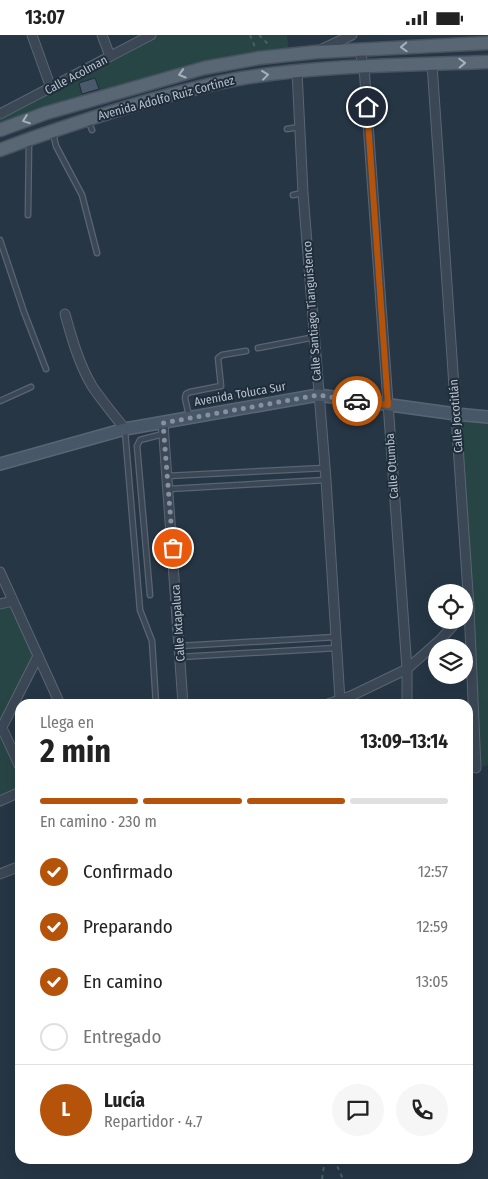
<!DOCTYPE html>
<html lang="es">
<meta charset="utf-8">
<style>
:root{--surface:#fff;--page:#f6f6f6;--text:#222;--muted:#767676;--line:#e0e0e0;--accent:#b45309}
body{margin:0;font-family:"Fira Sans Condensed",sans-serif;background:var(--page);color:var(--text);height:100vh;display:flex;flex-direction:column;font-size:19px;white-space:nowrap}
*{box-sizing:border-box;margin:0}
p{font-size:16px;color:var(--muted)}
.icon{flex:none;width:28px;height:28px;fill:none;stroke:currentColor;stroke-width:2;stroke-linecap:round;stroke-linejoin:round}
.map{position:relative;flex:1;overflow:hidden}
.sheet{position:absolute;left:15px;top:664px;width:458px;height:465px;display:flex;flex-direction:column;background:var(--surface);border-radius:15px;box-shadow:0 5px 20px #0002}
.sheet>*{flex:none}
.tools{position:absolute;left:428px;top:549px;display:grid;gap:10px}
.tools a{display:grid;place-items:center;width:45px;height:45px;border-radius:50%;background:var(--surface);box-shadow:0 5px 20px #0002;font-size:25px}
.pin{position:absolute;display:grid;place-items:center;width:42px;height:42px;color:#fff;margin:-21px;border:2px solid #fff;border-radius:50%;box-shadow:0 1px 5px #0007}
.courier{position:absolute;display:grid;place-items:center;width:50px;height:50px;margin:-25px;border:4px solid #b45309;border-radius:50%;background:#fff;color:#222;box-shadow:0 1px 6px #0007}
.summary em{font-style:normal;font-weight:700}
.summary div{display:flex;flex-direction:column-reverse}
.summary{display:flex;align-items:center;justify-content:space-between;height:85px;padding:0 25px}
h1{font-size:32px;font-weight:700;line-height:38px}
.bar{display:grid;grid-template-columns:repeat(4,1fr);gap:8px 5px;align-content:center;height:60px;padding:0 25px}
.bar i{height:6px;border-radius:4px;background:var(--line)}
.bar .active{background:var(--accent)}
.bar p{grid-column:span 4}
.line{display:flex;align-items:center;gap:12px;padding:0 25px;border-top:1px solid var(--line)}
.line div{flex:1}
.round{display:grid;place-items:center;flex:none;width:52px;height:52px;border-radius:26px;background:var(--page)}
ol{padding:0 25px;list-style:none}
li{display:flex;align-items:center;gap:15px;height:55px}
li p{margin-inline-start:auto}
li .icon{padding:5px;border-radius:50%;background:var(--accent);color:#fff;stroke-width:4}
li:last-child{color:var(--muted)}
li i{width:28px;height:28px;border:2px solid var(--line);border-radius:50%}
.status{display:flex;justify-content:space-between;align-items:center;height:35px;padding:0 25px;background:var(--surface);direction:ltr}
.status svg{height:14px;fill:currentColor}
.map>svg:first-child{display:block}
.green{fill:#284546}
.building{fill:#4a5a6c;stroke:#212e3c}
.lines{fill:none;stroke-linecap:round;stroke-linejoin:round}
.lane-casing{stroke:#596572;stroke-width:7}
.street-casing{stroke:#596572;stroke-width:11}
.secondary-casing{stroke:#596572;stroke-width:14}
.primary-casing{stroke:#475361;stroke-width:15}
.path{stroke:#476262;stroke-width:2;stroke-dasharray:4 4;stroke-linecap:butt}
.lane{stroke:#3b4755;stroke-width:4.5}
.street{stroke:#3b4755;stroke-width:9}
.secondary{stroke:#485768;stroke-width:11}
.primary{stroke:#596775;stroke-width:12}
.oneway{stroke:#a5b0bc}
.done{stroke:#85919e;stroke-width:5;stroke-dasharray:0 9}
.route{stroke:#b45309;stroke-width:6}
.labels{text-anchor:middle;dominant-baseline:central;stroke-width:4;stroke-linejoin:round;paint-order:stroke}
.street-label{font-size:12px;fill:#b8c2ce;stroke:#1f2c3a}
</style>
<div class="status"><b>13:07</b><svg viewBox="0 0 49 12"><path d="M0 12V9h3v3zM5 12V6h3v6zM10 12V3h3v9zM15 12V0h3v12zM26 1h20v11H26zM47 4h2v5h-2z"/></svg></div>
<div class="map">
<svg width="488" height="1144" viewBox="0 0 488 1144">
<rect width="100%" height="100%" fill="#263645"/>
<g class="green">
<polygon points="151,0 287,0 289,20 259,23 0,95 0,79"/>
<polygon points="456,379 488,382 488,730 476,733"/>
<polygon points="13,566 38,621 2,693 20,732 20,757 0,766 0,569"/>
</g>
<polygon class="building" points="95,43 99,54 82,59 79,48"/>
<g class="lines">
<defs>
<g id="lane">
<polyline points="88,85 92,95"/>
<polyline points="287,94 300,92"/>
<polyline points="53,98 56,111 82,160 97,218"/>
<polyline points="293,160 303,158"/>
<polyline points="28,180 29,105"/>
<polyline points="0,205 24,277 46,334"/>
<polyline points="258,313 315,302"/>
<polyline points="0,366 31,352"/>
<polyline points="189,381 185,363 186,359 190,357 221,351 218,323 222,320 246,316"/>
<polyline points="125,396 140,575 152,606 156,669"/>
<polyline points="167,441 325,433"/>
<polyline points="169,454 326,445"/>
<polyline points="150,560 137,411 140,405 163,399"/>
<polyline points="179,611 336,602"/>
<polyline points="180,622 336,613"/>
</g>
<g id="street">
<polyline points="32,0 51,53"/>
<polyline points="102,0 110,21"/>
<polyline points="359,14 364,32 407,634 407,669"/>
<polyline points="320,15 352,0"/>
<polyline points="432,29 469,572 476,733"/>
<polyline points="297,36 303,158 326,445 340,665"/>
<polyline points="0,79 151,0"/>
<path d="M65,279C72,304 79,329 92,351C102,366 114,380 125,394"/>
<polyline points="163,388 183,669"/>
<polyline points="0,537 60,669"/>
<polyline points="0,569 13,566"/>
<polyline points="328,669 351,661 407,634 441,604 458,585"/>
<polyline points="2,693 20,732"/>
<polyline points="0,696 38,621"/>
<polyline points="0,766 20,757"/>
<polyline points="0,839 20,831"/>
</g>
<polyline id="secondary" points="0,429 125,394 318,360 456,379 488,382"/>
<g id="primary">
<polyline points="0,95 46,78 204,33 259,23 316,17 488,8"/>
<path d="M0,115C50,96 100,80 151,65C181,57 212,48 243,43C323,30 406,30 488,27"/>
</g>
</defs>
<use href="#lane" class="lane-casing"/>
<use href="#street" class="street-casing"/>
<use href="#secondary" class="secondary-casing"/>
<use href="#primary" class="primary-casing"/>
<g class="path">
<polyline points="250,0 255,12"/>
<polyline points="259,0 269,10"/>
<polyline points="334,1124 343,1144"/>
<polyline points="322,1144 325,1124"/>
</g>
<use href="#lane" class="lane"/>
<use href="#street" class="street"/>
<use href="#secondary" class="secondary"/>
<use href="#primary" class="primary"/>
</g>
<defs><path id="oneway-chevron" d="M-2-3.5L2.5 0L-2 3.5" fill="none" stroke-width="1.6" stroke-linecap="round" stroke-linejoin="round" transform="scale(1.25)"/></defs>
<g class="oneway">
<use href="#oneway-chevron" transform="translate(404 12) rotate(178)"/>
<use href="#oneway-chevron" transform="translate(462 28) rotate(-2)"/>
<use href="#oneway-chevron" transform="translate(182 39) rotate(164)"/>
<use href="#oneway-chevron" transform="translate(265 40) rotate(-7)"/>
<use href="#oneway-chevron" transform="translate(26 85) rotate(159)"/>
</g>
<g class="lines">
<polyline class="done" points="173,513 163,388 318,360 357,366"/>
<polyline class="route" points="357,366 388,370 367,72"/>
</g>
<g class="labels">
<g class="street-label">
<text transform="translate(76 40) rotate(-28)">Calle Acolman</text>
<text transform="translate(166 63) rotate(-15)">Avenida Adolfo Ruiz Cortinez</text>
<text transform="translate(312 276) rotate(-94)">Calle Santiago Tianguistenco</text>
<text transform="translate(240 359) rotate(-10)">Avenida Toluca Sur</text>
<text transform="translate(456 381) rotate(-94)">Calle Jocotitlán</text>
<text transform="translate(392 431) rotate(-94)">Calle Otumba</text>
<text transform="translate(178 588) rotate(-94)">Calle Ixtapaluca</text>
</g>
</g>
</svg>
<div class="tools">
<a><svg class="icon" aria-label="locate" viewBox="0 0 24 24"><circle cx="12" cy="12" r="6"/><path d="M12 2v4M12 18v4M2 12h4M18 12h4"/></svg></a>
<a><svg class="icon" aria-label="layers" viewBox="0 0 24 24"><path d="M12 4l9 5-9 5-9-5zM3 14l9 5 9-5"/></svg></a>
</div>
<div class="pin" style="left:173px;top:513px;background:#ea580c"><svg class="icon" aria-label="bag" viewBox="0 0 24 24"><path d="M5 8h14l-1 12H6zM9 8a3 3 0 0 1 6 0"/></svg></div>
<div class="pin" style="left:367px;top:72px;background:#1f2937"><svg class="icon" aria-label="home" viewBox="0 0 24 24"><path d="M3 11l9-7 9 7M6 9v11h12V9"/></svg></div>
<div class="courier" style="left:357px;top:366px"><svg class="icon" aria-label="car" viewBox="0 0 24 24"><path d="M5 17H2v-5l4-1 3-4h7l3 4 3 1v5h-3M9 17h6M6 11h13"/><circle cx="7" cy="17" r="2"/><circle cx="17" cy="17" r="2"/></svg></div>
<section class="sheet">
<div class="summary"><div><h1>2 min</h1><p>Llega en</p></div><em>13:09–13:14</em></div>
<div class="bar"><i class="active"></i><i class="active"></i><i class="active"></i><i></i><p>En camino · 230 m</p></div>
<ol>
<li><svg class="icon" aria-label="check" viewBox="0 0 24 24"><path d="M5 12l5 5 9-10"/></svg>Confirmado<p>12:57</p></li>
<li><svg class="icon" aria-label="check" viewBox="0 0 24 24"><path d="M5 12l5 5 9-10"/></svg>Preparando<p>12:59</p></li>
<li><svg class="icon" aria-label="check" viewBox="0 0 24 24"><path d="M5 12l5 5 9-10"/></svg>En camino<p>13:05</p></li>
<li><i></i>Entregado</li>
</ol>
<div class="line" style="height:90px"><b class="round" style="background:var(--accent);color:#fff">L</b><div><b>Lucía</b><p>Repartidor · 4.7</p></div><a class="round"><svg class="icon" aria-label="chat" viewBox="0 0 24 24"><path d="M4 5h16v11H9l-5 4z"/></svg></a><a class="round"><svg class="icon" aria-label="phone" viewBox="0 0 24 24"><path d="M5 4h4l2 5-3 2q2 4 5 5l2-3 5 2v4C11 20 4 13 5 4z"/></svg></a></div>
</section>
</div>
